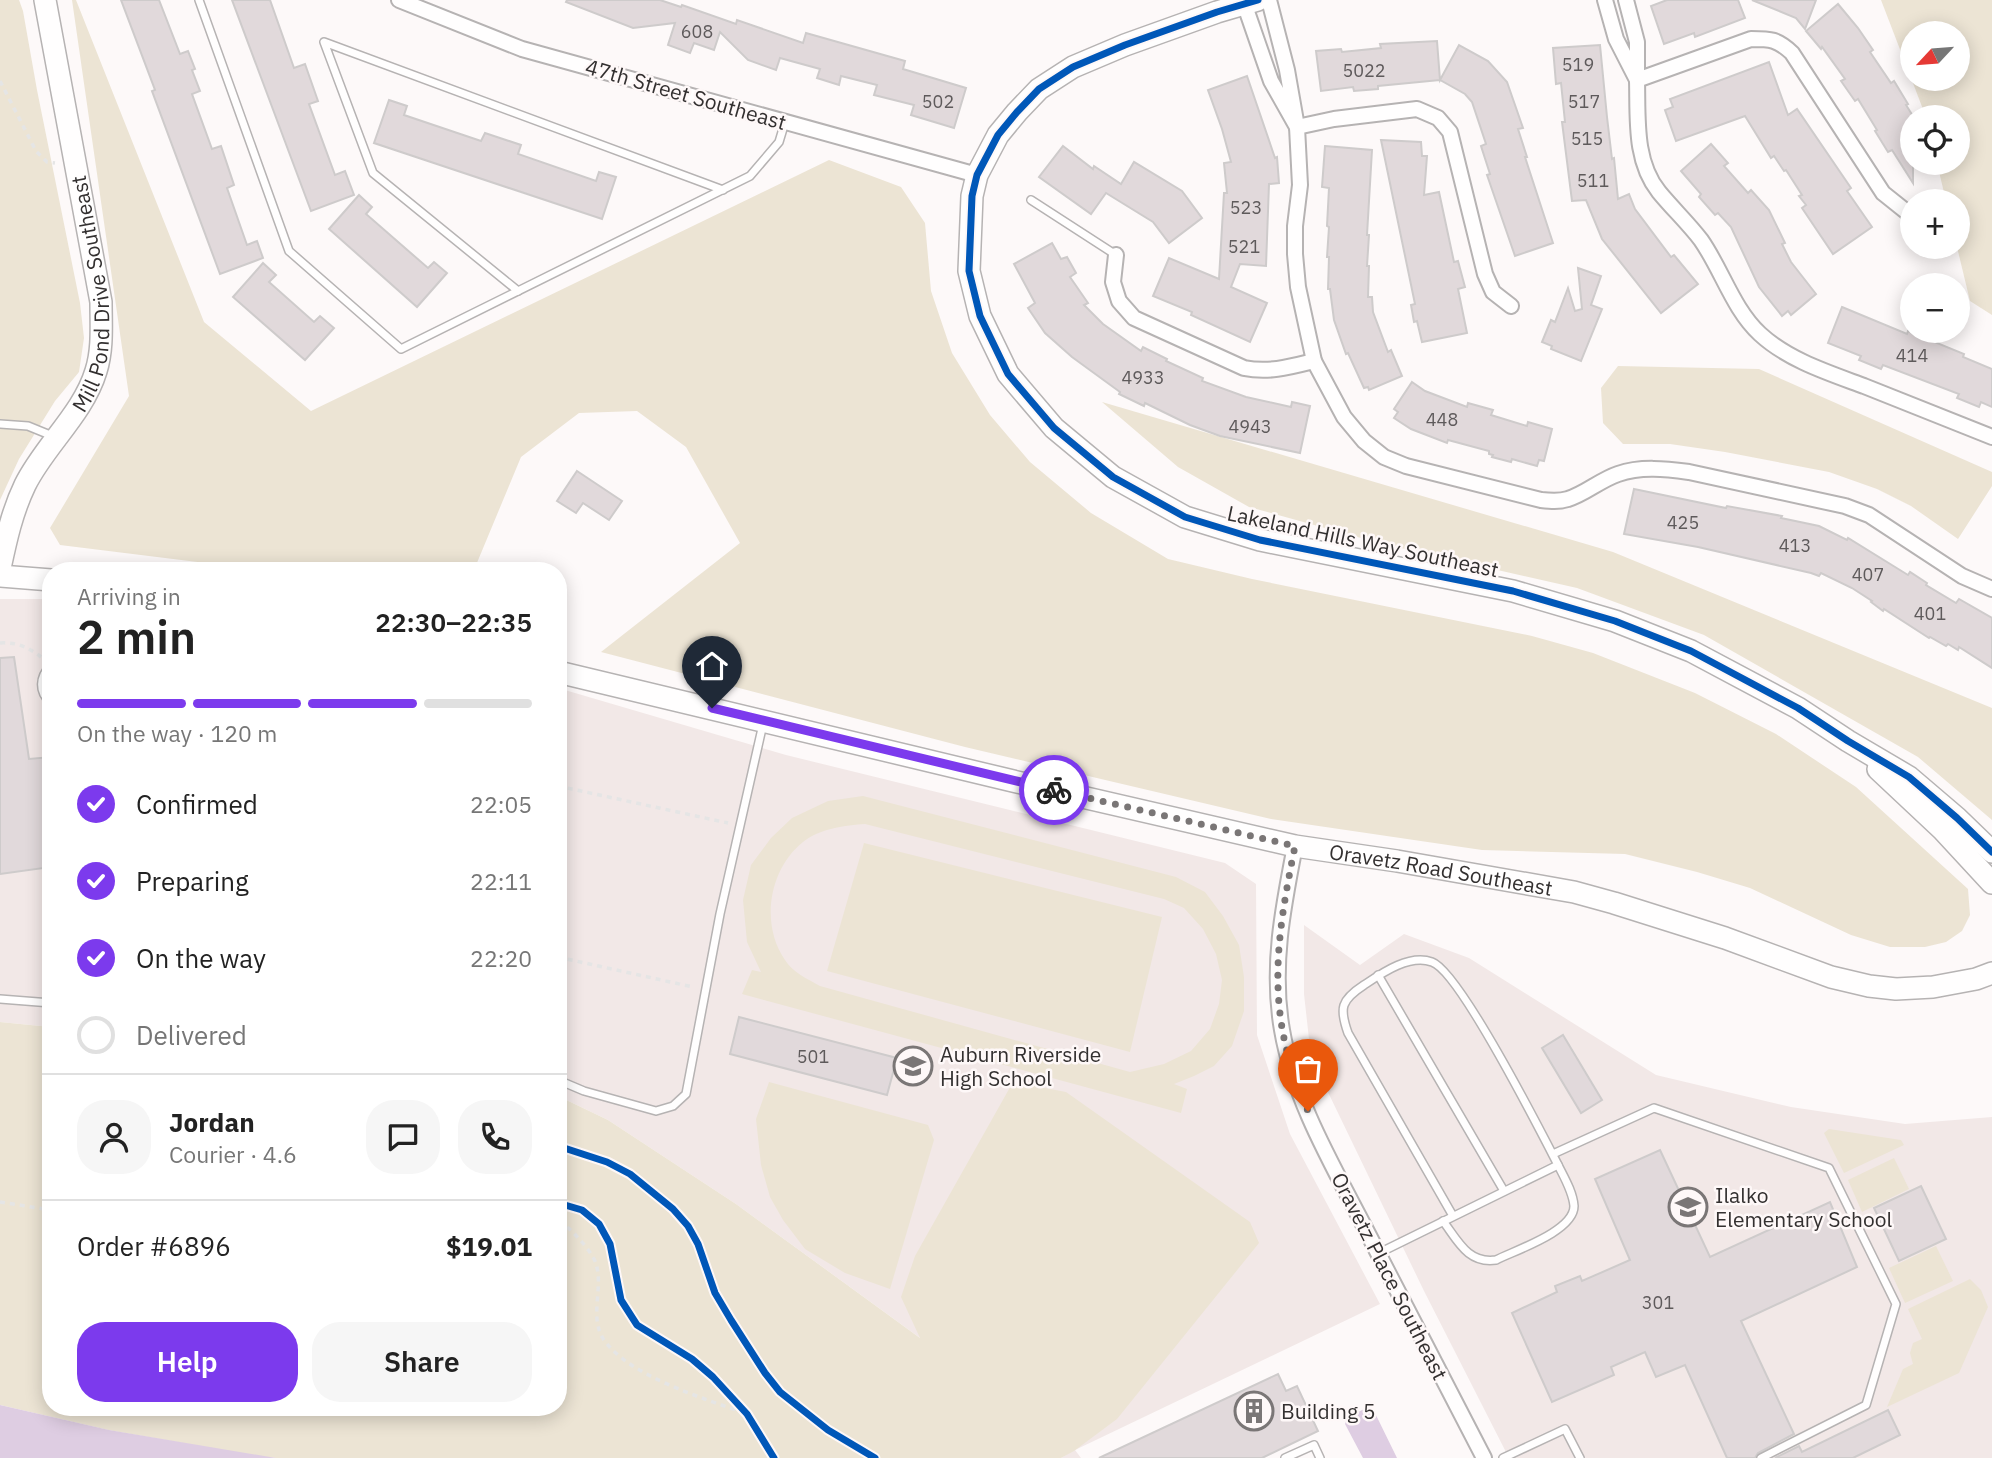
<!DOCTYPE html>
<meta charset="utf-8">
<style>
:root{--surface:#fff;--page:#f6f6f6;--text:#222;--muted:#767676;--line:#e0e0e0;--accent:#7c3aed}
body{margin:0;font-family:"IBM Plex Sans",sans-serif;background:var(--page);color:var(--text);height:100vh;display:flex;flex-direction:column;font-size:26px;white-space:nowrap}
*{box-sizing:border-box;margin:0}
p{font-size:23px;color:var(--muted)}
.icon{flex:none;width:38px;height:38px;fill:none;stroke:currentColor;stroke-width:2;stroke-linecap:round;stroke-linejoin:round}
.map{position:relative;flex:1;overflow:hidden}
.panel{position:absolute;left:42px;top:562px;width:525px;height:854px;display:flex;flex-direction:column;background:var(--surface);border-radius:28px;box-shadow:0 4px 18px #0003}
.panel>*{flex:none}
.needle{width:46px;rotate:244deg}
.controls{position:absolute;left:1900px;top:21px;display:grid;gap:14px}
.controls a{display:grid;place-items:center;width:70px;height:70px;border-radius:50%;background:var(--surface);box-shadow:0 4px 18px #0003;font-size:35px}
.pin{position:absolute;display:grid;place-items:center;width:60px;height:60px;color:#fff;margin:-72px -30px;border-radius:50% 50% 50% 0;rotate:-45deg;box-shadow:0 0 7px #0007}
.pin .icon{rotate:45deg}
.courier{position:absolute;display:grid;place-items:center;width:70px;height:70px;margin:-35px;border:5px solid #7c3aed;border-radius:50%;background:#fff;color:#222;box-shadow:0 2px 9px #0007}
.overview em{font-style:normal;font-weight:600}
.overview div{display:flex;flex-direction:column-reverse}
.overview{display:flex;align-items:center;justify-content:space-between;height:119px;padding:0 35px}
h1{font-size:46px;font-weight:600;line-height:52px}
.bar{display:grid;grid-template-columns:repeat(4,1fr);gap:10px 7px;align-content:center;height:84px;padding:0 35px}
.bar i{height:9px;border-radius:5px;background:var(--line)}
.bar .current{background:var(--accent)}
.bar p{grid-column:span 4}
.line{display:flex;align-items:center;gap:18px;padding:0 35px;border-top:2px solid var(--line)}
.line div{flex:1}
.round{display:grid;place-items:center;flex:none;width:74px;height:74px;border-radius:28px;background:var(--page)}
ol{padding:0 35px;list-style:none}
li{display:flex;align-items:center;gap:21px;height:77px}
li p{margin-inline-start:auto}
li .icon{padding:7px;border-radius:50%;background:var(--accent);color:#fff;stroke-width:4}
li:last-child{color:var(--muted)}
li i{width:38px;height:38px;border:4px solid var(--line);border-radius:50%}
.button{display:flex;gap:14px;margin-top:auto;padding:14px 35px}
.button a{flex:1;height:80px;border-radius:28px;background:var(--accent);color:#fff;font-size:28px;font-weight:600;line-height:80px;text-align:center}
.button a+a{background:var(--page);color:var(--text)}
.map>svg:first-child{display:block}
.built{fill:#f2e8e7}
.green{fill:#ece4d4;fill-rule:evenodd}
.water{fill:#decde2}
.building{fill:#e1d9db;stroke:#cecbcb;stroke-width:2}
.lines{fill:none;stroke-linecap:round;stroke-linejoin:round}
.lane-casing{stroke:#b6b3b3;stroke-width:10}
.street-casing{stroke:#b6b3b3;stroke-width:18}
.secondary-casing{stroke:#b6b3b3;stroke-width:24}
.path{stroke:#e5e5e5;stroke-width:3.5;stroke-dasharray:5 5;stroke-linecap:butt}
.lane{stroke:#fffefe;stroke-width:7}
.street{stroke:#fffefe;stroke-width:14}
.secondary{stroke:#fffefe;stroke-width:21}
.cycleway-casing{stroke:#fef8f8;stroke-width:11}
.cycleway{stroke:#0057b8;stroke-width:7}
.done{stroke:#7a7676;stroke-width:7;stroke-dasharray:0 12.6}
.route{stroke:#7c3aed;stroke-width:9}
.labels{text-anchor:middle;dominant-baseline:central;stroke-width:5;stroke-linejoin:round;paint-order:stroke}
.number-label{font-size:18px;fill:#5e5a5b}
.street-label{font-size:21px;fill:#333030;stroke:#fef8f8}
.poi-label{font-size:21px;fill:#333030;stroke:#fef8f8;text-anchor:start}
</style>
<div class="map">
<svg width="1992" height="1458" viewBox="0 0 1992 1458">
<rect width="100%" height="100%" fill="#fdf9f9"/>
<g class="built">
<polygon points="0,599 51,599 51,1027 0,1022"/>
<polygon points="558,688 786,755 1225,863 1256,884 1257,1035 1290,1134 1380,1304 1075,1450 1081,1458 1061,1458 1074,1450 736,1204 608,1120 558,1096"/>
<polygon points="1304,925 1360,965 1404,934 1469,958 1656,1075 1791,1107 1905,1124 1992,1117 1992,1458 1509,1458 1424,1291 1311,1057 1304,994"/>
</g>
<g class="green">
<polygon points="0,0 19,0 23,11 37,90 80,303 84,338 79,372 55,401 19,459 0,500"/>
<polygon points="72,0 76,0 204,322 311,411 829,160 901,187 925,223 931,291 952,353 990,415 1030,462 1091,513 1168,559 1252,579 1532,636 1593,653 1695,693 1776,734 1856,787 1968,889 1970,915 1962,931 1946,942 1925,947 1890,947 1851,935 1750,888 1697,872 1625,854 1482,850 1271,819 965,747 601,652 740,543 686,447 637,411 579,413 521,457 474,570 263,570 60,545 50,528 129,396"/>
<path d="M1881,0H1992V315L1970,301L1957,247L1958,201H1946L1937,163H1958V117H1926ZM1913,33H1958V79H1913Z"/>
<polygon points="1618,366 1759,369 1992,472 1992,486 1958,539 1911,506 1877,489 1829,472 1725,452 1670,444 1623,444 1603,423 1601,388"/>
<polygon points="1102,402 1613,552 1992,708 1992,820 1918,757 1704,635 1577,588 1379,543 1249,507 1178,467"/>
<path d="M863,796L1176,877L1205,892L1223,916L1239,945L1244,977V1011L1232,1046L1214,1066L1194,1076L1174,1084L1187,1089L1181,1113L742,994L752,970L761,972L747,942L743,900L751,865L771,838L792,818L828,801ZM865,824L1164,899L1184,908L1203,929L1216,954L1222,980L1219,1004L1210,1029L1191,1051L1164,1064L1130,1072L820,986C808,979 793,973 785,960C760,924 769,869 803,842C819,829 846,825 865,824Z"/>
<polygon points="864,843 1162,917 1130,1052 827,971"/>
<polygon points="0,1022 51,1027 51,1407 558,1407 558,1096 608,1120 736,1204 920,1338 901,1297 915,1256 1013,1082 1066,1092 1250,1222 1259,1243 1117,1419 1074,1451 1061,1458 276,1458 257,1456 108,1430 0,1405"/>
<polygon points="769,1082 928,1125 934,1140 890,1289 845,1273 805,1249 783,1220 770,1197 761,1165 756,1119"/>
<polygon points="1829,1129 1901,1140 1904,1145 1844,1173 1824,1133"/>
<polygon points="1894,1158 1909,1189 1862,1212 1848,1180"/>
<polygon points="1936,1246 1953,1281 1905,1303 1889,1268"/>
<polygon points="1970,1279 1981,1290 1988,1307 1959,1373 1887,1407 1903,1369 1913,1364 1910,1353 1913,1343 1922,1339 1908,1309"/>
</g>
<g class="water">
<polygon points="0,1405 109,1430 276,1458 0,1458"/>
<path d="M1364,1409L1374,1411L1397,1458H1363L1345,1424C1347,1415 1357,1413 1364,1409Z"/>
</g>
<g class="building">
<polygon points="121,0 159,0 180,54 188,51 195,69 192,70 200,91 192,94 212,149 221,146 234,185 227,188 247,245 257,241 263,258 220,274 152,91 155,90"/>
<polygon points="232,0 270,0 294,68 305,64 318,101 309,104 335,175 345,171 354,195 311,211"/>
<polygon points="567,0 660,0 681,7 682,5 736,24 737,20 803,43 806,33 905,61 903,69 966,88 954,128 911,115 914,105 874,95 877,85 841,76 839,85 817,78 820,69 780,58 776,70 748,60 720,32 714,50 694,43 690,53 668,45 675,23 633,28 566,2"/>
<polygon points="1667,0 1738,0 1745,18 1695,37 1694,33 1664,44 1651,6"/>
<polygon points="1752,0 1816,0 1805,29 1796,18"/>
<polygon points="1838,4 1858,28 1873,50 1870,52 1891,83 1894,81 1908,104 1906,105 1913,116 1913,183 1892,150 1888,152 1875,131 1877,130 1858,99 1855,101 1841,81 1845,79 1822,47 1821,49 1806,31"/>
<polygon points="1437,41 1440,80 1459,45 1488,61 1507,82 1523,128 1518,129 1527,157 1525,157 1553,243 1515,256 1487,175 1490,174 1481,146 1486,144 1472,102 1465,94 1440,80 1378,86 1378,89 1354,91 1353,87 1321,91 1316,51 1341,49 1342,52 1381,48 1380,44"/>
<polygon points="1600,45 1607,117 1612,159 1614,158 1618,199 1629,194 1635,209 1671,257 1674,255 1698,284 1661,313 1602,239 1586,200 1572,201 1562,122 1565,122 1561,83 1556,84 1553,48"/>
<polygon points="1769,62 1788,115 1797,109 1851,188 1847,191 1872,227 1833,254 1802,208 1806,205 1799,196 1802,195 1786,170 1784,171 1774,156 1771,158 1745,116 1676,141 1665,110 1673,107 1670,99"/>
<polygon points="1247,76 1275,158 1277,157 1279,183 1269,184 1266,266 1240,264 1231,287 1267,303 1250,342 1191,315 1192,312 1153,296 1169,258 1219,279 1224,193 1227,193 1224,163 1231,162 1222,129 1208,90"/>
<polygon points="389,100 407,106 404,115 481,141 485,133 521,145 518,154 596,181 599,172 616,177 602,219 374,143"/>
<polygon points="1381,140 1421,142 1422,156 1427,156 1424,195 1439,192 1454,262 1458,261 1465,287 1458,289 1467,333 1422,342 1417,321 1414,322 1411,305 1415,304"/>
<polygon points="1711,144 1728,163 1724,166 1748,193 1751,190 1769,210 1785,243 1782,244 1791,262 1816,294 1791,315 1788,311 1782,316 1759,287 1731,227 1718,213 1715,215 1699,197 1701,194 1681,171"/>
<polygon points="1063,146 1093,169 1094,166 1121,184 1134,162 1182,191 1202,218 1169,243 1153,222 1106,193 1091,214 1039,177"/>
<polygon points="1325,146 1372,150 1367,235 1369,235 1367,266 1369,266 1368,297 1372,297 1373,312 1388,352 1391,350 1402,376 1369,390 1368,387 1364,388 1348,353 1346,354 1334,320 1330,289 1328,289 1329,257 1327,257 1329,227 1327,226 1329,188 1322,187"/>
<polygon points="359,195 372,207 366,214 428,268 434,262 447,273 417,307 329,229"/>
<polygon points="1052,243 1061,259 1067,257 1076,273 1070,277 1088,303 1084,305 1103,324 1141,351 1143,347 1167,359 1166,361 1203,378 1202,381 1246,397 1291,407 1292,402 1310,406 1300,453 1220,436 1190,425 1145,403 1144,406 1119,394 1120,392 1072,357 1045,333 1028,308 1035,303 1014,264"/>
<polygon points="263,263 276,275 269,282 314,322 320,316 334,328 305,360 233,297"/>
<polygon points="1578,268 1601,276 1591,305 1602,309 1581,361 1551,349 1552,346 1542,342 1551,320 1555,322 1568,288 1575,311 1582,309"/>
<polygon points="1842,307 1907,334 1908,331 1964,354 1963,357 1992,369 1992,407 1981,402 1979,407 1957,398 1959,394 1883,365 1881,369 1859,360 1861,356 1828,343"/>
<polygon points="1412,382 1425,391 1467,407 1468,403 1493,410 1491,415 1527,426 1528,422 1552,429 1544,461 1539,460 1537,466 1512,459 1511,462 1492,457 1493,455 1489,454 1489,451 1448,440 1447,443 1411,429 1394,418 1398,412 1394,409"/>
<polygon points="577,471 622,501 609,520 583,503 576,513 557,501"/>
<polygon points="1634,489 1726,508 1727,506 1782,516 1781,518 1819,526 1847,540 1848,538 1908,575 1910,572 1927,583 1926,585 1956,603 1959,599 1992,618 1992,668 1959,647 1958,650 1948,644 1946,646 1930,637 1929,638 1884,609 1883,611 1871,602 1872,601 1852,588 1821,573 1819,576 1811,573 1698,547 1624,534"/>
<polygon points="14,657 29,759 51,757 51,867 0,874 0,658"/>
<polygon points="739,1017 897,1058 887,1095 730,1054"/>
<polygon points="1563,1035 1602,1100 1581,1113 1542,1048"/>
<polygon points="1660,1150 1710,1257 1830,1202 1857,1267 1741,1321 1794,1434 1758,1453 1755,1458 1727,1458 1685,1365 1656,1377 1645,1352 1611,1367 1614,1375 1552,1402 1512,1313 1557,1292 1555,1286 1580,1276 1582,1281 1630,1260 1595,1179"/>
<polygon points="1921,1186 1946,1239 1899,1261 1874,1208"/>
<polygon points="1278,1374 1286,1391 1297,1386 1318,1431 1262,1458 1099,1458"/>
<polygon points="1888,1410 1900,1435 1853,1458 1775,1458 1799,1446 1802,1452"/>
</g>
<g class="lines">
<defs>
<g id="lane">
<polyline points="199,0 289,251 401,349 750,176 779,142 785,122"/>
<polyline points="1031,200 1116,255"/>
<polyline points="518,291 373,173 324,42 723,190"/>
<polyline points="0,424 28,426 55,437"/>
<path d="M51,665C39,677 38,692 51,703"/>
<polyline points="1378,975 1504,1191"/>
<polyline points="0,999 51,1003"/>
<polyline points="558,1080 584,1091 656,1111 673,1106 686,1094 720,914 763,724"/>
<polyline points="1553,1154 1654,1108 1829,1168 1896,1304 1866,1405 1761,1458"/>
<path d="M1443,1221C1458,1241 1468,1264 1496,1260C1516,1250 1574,1231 1574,1206C1573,1192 1564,1177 1558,1165"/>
<path d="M1379,1253L1558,1165C1541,1132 1459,971 1432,962C1409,954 1382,973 1364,985C1341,1000 1339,1008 1348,1033L1453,1216"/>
<polyline points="1285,1458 1314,1445 1320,1458"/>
<polyline points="1503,1458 1565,1429 1580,1458"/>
</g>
<g id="street">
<polyline points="399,0 522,49 977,175"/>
<polyline points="1605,0 1616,39 1637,80 1637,42 1626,0"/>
<polyline points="1244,3 1271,81 1297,127 1287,70 1269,0"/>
<path d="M1913,217L1883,193L1792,53C1777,39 1771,39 1751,39L1637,80C1638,118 1634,161 1659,192C1673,209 1688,223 1701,240C1722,270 1733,309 1760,334C1788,360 1829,373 1864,386C1906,403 1949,420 1992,437"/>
<path d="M1116,255L1113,282L1119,301L1134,318L1244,368C1269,373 1290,367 1314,361"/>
<path d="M1511,306L1493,292L1485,274L1450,132L1438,118L1417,109L1334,119L1297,127L1300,185L1295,226V254L1298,287L1314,361L1344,417L1364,441L1384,457L1406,466L1541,500C1550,501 1559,502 1568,499C1585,494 1600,480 1618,474C1641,466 1666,469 1689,472L1845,506L1869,515L1962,576L1992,589"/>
<path d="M1295,846C1283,907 1271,967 1282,1030C1294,1100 1332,1164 1364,1226C1404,1303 1444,1381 1484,1458"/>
</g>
<g id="secondary">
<polyline points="1258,0 1217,12 1125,45 1073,67 1039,89 1017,112 998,135 977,175 972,196 969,271 980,316 1008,374 1054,428 1113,477 1185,517 1260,540 1513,591 1615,621 1691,651 1798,708 1848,741 1909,777 1957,818 1992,852"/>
<path id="s1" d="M0,568C6,540 12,512 25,485C44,446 83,414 96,371C103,349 101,325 101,302L45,0"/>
<polyline points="0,576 51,580"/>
<path id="s2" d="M558,672L1013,781L1295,846L1397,861L1574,892L1614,903L1725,938L1831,977L1869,986L1896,989L1933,987L1976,979L1992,973"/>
<polyline points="1878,769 1943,830 1992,883"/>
</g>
</defs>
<use href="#lane" class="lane-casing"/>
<use href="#street" class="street-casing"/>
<use href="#secondary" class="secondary-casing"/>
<g class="path">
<polyline points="0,81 36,151 47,162 55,163"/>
<path d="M0,643C17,642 28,647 41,657"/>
<polyline points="558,786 728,823"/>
<polyline points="558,957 693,987"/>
<polyline points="0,1202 51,1210"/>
<path d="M558,1223C567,1225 573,1232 579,1239C585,1245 591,1253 595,1261C605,1286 588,1317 604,1340C630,1377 706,1399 747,1414"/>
</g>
<use href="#lane" class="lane"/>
<use href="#street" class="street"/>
<use href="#secondary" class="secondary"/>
<defs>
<g id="cycleway">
<polyline points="1258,0 1217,12 1125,45 1073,67 1039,89 1017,112 998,135 977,175 972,196 969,271 980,316 1008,374 1054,428 1113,477 1185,517 1260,540 1513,591 1615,621 1691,651 1798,708 1848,741 1909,777 1957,818 1992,852"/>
<polyline points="558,1146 607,1162 630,1174 673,1209 688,1226 698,1244 715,1293 731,1320 765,1373 780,1392 828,1430 875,1458"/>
<polyline points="558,1203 582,1210 599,1224 610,1244 621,1300 637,1325 692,1359 713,1377 747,1414 774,1458"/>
</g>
</defs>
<use href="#cycleway" class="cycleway-casing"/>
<use href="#cycleway" class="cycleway"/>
</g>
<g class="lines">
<path class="done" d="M1054,790L1295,846C1275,945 1265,1015 1308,1111"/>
<polyline class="route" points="712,708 1054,790"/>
</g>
<defs>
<symbol id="school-ring" viewBox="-11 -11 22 22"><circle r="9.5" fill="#fef8f8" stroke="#7a7676" stroke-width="1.5"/><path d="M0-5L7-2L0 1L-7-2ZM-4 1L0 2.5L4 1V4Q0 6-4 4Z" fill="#7a7676"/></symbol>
<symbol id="building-ring" viewBox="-11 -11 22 22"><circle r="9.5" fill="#fef8f8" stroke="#7a7676" stroke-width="1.5"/><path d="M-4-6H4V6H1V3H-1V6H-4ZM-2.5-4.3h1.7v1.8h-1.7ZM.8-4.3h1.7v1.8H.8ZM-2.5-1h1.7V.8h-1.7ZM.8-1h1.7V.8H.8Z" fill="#7a7676"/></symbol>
</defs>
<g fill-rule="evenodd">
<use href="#school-ring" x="891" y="1044" width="44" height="44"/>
<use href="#school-ring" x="1666" y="1185" width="44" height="44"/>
<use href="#building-ring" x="1232" y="1389" width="44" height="44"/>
</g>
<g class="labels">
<g class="number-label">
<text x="697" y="31">608</text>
<text x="1578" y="64">519</text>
<text x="1364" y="70">5022</text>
<text x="938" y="101">502</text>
<text x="1584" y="101">517</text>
<text x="1587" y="138">515</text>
<text x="1593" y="180">511</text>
<text x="1246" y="207">523</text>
<text x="1244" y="246">521</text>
<text x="1912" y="355">414</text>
<text x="1143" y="377">4933</text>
<text x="1442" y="419">448</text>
<text x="1250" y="426">4943</text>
<text x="1683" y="522">425</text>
<text x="1795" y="545">413</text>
<text x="1868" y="574">407</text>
<text x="1930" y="613">401</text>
<text x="813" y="1056">501</text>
<text x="1658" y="1302">301</text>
</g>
<g class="street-label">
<text transform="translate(686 94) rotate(16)">47th Street Southeast</text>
<text stroke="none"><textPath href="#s1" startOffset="299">Mill Pond Drive Southeast</textPath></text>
<text transform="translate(1363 541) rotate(12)">Lakeland Hills Way Southeast</text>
<text stroke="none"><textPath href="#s2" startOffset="905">Oravetz Road Southeast</textPath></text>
<text transform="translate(1390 1276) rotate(63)">Oravetz Place Southeast</text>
</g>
<g class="poi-label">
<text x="940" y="1054">Auburn Riverside<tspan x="940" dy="24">High School</tspan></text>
<text x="1715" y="1195">Ilalko<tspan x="1715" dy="24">Elementary School</tspan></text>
<text x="1281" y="1411">Building 5</text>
</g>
</g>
</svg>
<div class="controls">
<a><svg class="needle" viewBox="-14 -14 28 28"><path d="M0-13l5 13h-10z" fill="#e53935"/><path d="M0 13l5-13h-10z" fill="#767676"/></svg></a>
<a><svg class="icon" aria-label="locate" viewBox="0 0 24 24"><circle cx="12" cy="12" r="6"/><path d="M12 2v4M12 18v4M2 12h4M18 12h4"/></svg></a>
<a>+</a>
<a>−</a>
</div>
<div class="pin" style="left:1308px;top:1111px;background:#ea580c"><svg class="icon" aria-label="bag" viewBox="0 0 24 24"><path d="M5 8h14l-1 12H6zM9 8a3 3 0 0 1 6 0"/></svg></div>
<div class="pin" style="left:712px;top:708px;background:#1f2937"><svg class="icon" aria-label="home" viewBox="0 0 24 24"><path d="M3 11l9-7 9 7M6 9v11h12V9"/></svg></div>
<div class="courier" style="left:1054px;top:790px"><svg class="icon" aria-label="bike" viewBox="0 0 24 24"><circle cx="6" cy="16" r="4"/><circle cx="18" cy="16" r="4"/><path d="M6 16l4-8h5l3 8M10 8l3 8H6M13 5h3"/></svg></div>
<section class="panel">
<div class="overview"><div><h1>2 min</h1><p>Arriving in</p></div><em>22:30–22:35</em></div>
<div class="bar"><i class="current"></i><i class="current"></i><i class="current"></i><i></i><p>On the way · 120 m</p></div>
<ol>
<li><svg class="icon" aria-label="check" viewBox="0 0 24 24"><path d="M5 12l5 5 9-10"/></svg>Confirmed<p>22:05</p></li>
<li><svg class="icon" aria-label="check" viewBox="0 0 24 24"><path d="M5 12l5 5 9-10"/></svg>Preparing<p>22:11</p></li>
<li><svg class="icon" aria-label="check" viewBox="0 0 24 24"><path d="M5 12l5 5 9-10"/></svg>On the way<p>22:20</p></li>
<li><i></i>Delivered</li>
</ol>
<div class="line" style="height:126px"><a class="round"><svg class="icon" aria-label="person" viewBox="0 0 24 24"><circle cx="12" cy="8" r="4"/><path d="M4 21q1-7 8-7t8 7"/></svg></a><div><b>Jordan</b><p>Courier · 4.6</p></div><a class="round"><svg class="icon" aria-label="chat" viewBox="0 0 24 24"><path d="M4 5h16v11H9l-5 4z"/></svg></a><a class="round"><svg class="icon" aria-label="phone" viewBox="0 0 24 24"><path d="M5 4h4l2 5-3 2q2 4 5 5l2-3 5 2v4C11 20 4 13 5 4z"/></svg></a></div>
<div class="line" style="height:91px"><div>Order #6896</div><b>$19.01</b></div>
<div class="button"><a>Help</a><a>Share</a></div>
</section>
</div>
